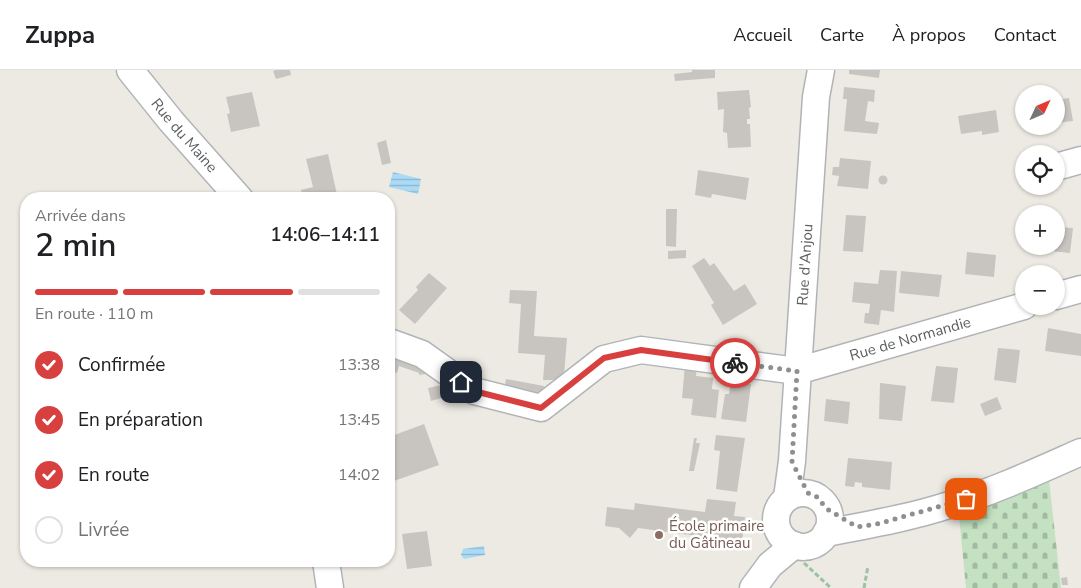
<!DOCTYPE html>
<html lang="fr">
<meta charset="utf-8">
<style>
:root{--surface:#fff;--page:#f2f2f2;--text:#202124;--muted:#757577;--line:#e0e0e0;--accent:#d7403e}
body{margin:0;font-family:"Nunito Sans",sans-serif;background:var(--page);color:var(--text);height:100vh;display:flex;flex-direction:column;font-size:19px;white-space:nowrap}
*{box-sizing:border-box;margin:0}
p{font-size:16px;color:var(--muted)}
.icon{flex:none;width:28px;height:28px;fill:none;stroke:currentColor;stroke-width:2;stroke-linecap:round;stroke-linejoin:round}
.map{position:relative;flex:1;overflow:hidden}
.side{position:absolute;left:20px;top:122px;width:375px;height:375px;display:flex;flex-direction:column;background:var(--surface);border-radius:20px;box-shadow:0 1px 4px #0004}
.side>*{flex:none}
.needle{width:32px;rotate:46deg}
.tools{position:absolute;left:1015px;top:15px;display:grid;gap:10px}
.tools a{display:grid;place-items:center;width:50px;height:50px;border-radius:50%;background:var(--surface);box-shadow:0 1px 4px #0004;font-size:25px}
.pin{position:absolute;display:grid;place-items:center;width:42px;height:42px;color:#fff;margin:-21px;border-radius:10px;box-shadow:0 2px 8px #0006}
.courier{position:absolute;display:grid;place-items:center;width:50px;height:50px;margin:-25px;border:4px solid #d7403e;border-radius:50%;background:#fff;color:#222;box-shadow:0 1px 6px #0007}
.head em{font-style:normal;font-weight:600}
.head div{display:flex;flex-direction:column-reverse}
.head{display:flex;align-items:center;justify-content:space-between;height:85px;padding:0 15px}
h1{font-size:32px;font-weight:600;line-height:38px}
.bar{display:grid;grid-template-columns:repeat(4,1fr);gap:8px 5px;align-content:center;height:60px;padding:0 15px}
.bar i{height:6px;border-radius:4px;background:var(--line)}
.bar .active{background:var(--accent)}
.bar p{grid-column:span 4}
ol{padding:0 15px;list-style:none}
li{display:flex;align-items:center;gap:15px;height:55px}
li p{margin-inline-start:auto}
li .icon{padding:5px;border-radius:50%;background:var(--accent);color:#fff;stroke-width:4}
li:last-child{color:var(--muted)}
li i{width:28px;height:28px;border:2px solid var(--line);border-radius:50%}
header{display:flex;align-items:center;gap:30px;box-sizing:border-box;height:70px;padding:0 25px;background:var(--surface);border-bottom:1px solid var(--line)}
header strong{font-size:24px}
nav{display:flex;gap:28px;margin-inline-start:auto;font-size:18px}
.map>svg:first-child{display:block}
.cemetery{fill:url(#cemetery-stones)}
.water{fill:url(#water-rules)}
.building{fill:#c8c5c0}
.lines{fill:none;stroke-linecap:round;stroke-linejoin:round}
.minor-casing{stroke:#b1b4b7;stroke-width:29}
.path{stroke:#9cc2a4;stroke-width:3;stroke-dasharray:5 2.5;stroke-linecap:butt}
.minor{stroke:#fff;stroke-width:26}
.done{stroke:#8e908f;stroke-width:5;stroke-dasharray:0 9}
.route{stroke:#d7403e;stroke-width:6}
.education-dot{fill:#8d6e63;stroke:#fff;stroke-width:2}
.labels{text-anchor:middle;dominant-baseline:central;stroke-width:5;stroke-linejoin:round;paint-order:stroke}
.street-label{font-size:15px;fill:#5b5f62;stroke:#fff}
.education-label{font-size:15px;fill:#785e54;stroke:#fff;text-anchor:start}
</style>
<header>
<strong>Zuppa</strong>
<nav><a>Accueil</a><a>Carte</a><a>À propos</a><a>Contact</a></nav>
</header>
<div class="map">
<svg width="1081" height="518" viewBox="0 0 1081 518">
<defs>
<pattern id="cemetery-stones" width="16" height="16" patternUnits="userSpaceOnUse" patternTransform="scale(1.25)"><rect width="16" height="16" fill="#c4e2c2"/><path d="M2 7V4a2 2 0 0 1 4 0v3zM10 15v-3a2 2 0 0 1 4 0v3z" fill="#a2baa1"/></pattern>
<pattern id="water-rules" width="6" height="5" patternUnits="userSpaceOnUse" patternTransform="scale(1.25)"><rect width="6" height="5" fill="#aadaf6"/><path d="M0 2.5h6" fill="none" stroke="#8db4cb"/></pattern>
</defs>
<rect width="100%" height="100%" fill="#edeae3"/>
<polygon class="cemetery" points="1049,410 1061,518 966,518 959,446"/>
<g class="water">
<polygon points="393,102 421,109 418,124 389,117"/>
<polygon points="484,476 485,485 464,489 461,485 463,479"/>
</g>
<g class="building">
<polygon points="276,0 290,0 291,5 276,9 273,1"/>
<polygon points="692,0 715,0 715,8 675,11 674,4 692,2"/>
<polygon points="849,0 880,0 879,8 849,4"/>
<polygon points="844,17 875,20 874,32 868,31 865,51 879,53 877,64 844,61 847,29 843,29"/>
<polygon points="749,20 751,37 749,38 750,49 747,49 747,54 750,54 751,77 728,78 727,63 723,62 724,39 718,40 717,22"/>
<polygon points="252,22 260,56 231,62 227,44 230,43 226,27"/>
<polygon points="1069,28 1073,51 1056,53 1056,30"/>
<polygon points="996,40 999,62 982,65 982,61 961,64 958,46"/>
<polygon points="386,70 391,93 382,95 377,73"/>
<polygon points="328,84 338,129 303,129 301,120 313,117 306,89"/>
<polygon points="840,88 871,91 868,119 837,116 839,106 832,105 833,97 839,97"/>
<polygon points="698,100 749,108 746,130 712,124 711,128 695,125"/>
<circle cx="883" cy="110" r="4.5"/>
<polygon points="666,139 677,139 676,177 666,176"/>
<polygon points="846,145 866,146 863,182 843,181"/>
<polygon points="1056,157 1073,158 1070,183 1032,179 1032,176 1056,176"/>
<polygon points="686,180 686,188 668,189 668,181"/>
<polygon points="967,182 996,185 994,207 965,204"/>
<polygon points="704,188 710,196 714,193 734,221 745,214 757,234 723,255 711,235 714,233 692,196"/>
<polygon points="880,200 897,201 894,242 881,240 879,255 864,253 865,243 869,243 870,234 852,232 854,212 878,214"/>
<polygon points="901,201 942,205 939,227 899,223"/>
<polygon points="429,203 447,218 415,254 399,240 418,220 416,217"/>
<polygon points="510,220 537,221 534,266 567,268 563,318 556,310 543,310 545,285 518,283 521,234 509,233"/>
<polygon points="1048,258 1081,264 1081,286 1045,281"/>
<polygon points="998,278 1020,280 1016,313 994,310"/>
<polygon points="389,281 426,297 426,304 419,305 419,303 399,296 397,303 389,300"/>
<polygon points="685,295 697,297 696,306 713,308 712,319 719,320 716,348 691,345 693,329 682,328"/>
<polygon points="936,296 958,298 954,333 931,331"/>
<polygon points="506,309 544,316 541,332 503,326"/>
<polygon points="731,312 751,314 746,352 721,349 725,324 729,324"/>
<polygon points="880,313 906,316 902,351 879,349"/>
<polygon points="442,315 445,327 431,331 428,318"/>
<polygon points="997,327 1002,339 985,346 980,334"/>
<polygon points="826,329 850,332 848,354 824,351"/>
<polygon points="424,354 439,395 394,411 389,396 389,367"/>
<polygon points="716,365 745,368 737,422 716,419 720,381 714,380"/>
<polygon points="694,368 697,368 696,373 700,373 694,401 689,401"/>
<polygon points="848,388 892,392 890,420 862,417 862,413 855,412 854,417 845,416"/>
<polygon points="707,429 736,432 734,446 745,447 742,472 638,458 630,468 619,458 605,456 607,437 634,440 635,433 641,434 705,442"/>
<polygon points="427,461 432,496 407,499 402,464"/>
<polygon points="1067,507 1068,515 1062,515 1061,508"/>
</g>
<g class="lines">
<defs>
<g id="minor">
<path id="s1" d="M130,0L171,51L240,129"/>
<polyline points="1056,97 1081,90"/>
<polyline points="1056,226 1081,219"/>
<path id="s2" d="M389,272L422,284L474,321L541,338L604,289L641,280L797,301L1024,236"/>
<circle cx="803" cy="450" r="27"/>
<path id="s3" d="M787,428L792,391L816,27L821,0"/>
<path d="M826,463C867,455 909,448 949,435C995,421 1038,401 1081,382"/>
<polyline points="326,491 330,518"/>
<polyline points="753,518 770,495 794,475"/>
</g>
</defs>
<use href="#minor" class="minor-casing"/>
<g class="path">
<polyline points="804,493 831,518"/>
<polyline points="864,518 868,496"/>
</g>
<use href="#minor" class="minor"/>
</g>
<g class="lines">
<polyline class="done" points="735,293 797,301 792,392 808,423 816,426 827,439 857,457 877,454 966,429"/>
<polyline class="route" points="461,312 474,321 541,338 604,288 641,280 735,293"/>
</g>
<circle class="education-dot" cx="659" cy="465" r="5"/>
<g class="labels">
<g class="street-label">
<text stroke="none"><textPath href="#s1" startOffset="85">Rue du Maine</textPath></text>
<text stroke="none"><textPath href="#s3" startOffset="234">Rue d'Anjou</textPath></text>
<text stroke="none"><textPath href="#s2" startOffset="561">Rue de Normandie</textPath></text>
</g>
<g class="education-label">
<text x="669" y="456">École primaire<tspan x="669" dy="17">du Gâtineau</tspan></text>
</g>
</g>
</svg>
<div class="tools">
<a><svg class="needle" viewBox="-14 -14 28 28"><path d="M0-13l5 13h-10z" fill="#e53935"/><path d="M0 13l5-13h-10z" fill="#757577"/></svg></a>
<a><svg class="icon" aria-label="locate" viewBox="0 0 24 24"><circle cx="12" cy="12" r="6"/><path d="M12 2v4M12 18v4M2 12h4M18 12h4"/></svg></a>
<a>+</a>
<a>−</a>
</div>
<div class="pin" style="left:966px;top:429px;background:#ea580c"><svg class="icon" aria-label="bag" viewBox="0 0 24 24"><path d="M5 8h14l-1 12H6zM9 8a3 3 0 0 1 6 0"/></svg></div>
<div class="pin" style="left:461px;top:312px;background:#1f2937"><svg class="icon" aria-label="home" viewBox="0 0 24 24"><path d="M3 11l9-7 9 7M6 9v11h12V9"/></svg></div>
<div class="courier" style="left:735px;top:293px"><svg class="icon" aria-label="bike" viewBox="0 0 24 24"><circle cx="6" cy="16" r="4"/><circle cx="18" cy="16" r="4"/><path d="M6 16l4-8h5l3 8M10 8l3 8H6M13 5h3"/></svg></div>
<section class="side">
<div class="head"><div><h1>2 min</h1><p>Arrivée dans</p></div><em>14:06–14:11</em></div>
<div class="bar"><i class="active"></i><i class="active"></i><i class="active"></i><i></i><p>En route · 110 m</p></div>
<ol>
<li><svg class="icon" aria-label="check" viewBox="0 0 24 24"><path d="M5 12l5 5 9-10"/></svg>Confirmée<p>13:38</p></li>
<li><svg class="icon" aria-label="check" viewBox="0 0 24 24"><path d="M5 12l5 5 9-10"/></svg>En préparation<p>13:45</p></li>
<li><svg class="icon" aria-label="check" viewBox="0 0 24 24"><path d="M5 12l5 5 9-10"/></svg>En route<p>14:02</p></li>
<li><i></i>Livrée</li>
</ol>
</section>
</div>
